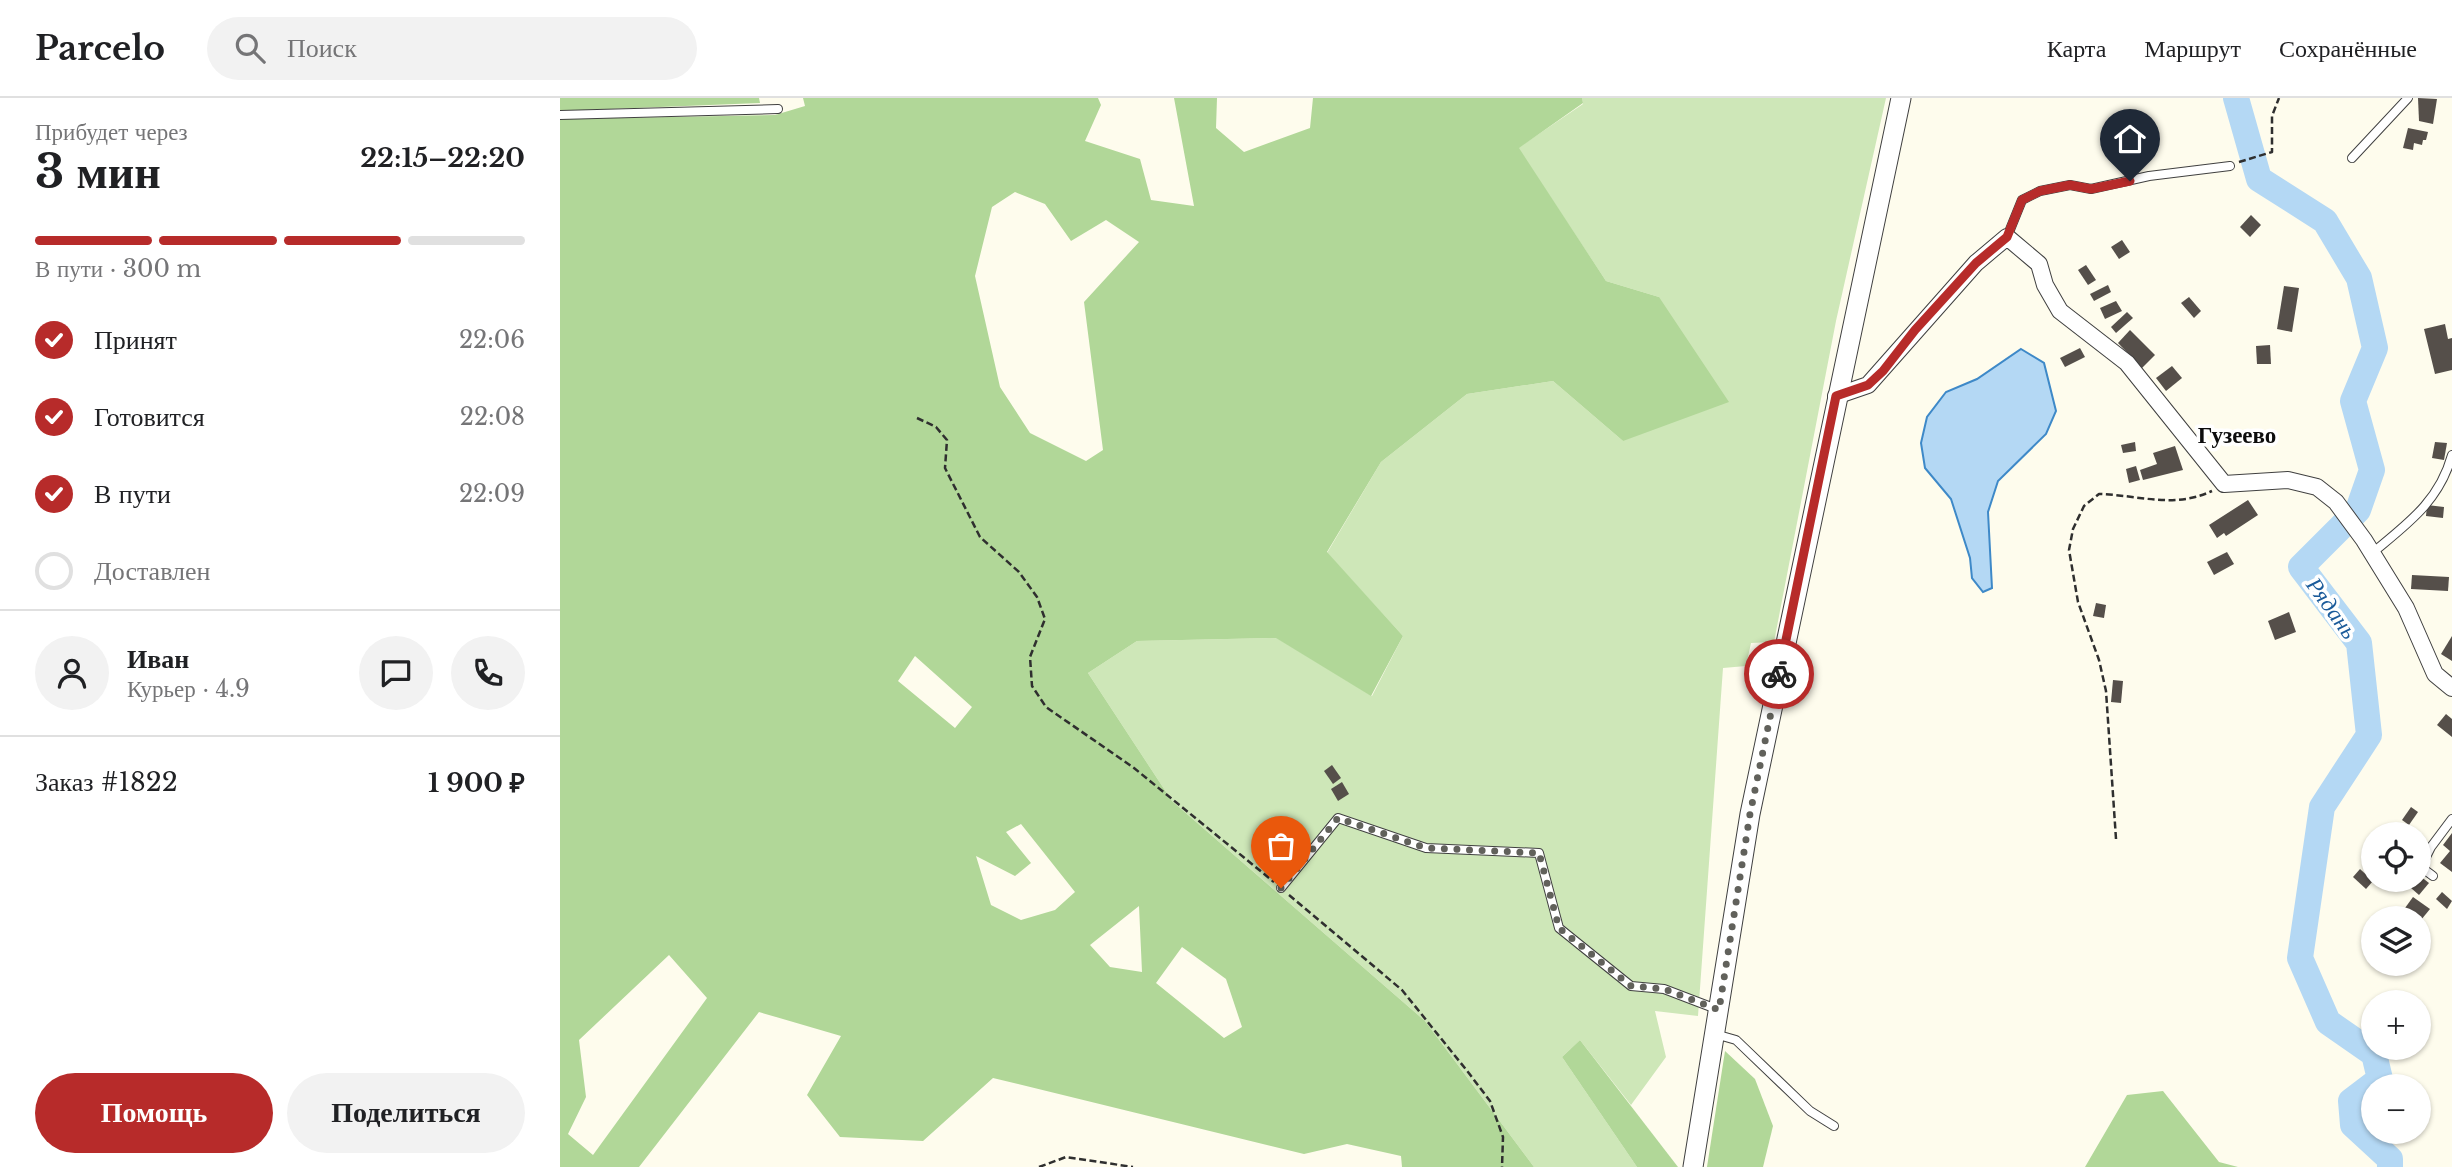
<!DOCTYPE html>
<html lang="ru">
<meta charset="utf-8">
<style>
:root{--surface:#fff;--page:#f2f2f2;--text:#202124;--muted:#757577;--line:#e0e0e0;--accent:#b72b2a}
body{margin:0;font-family:"Libre Baskerville",serif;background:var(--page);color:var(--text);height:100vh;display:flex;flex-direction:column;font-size:26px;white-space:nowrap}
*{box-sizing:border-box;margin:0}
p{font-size:23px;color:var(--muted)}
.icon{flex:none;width:38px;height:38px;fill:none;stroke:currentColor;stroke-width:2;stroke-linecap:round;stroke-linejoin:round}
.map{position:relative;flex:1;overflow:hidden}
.side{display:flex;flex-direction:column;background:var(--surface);width:560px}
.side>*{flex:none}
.tools{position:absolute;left:1801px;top:724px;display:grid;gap:14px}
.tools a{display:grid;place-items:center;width:70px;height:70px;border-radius:50%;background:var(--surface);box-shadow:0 2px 5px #0004;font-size:35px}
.pin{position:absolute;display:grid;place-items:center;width:60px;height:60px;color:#fff;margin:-72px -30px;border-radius:50% 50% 50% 0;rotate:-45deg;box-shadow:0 0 7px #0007}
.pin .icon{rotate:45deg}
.courier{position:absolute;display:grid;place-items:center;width:70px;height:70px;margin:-35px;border:5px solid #b72b2a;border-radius:50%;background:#fff;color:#222;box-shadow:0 2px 9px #0007}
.summary em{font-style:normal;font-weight:700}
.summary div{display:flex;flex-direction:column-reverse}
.summary{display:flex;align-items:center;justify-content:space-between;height:119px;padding:0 35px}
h1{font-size:46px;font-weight:700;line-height:52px}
.bar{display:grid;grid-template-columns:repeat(4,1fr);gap:10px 7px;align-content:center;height:84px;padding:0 35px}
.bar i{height:9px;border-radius:5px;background:var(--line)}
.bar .on{background:var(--accent)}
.bar p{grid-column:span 4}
.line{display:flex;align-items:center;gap:18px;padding:0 35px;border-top:2px solid var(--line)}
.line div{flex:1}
.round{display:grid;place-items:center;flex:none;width:74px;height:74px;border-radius:37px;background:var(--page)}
ol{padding:0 35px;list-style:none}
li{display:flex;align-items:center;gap:21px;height:77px}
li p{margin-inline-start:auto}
li .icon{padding:7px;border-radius:50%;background:var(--accent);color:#fff;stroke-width:4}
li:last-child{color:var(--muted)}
li i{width:38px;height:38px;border:4px solid var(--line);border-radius:50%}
.primary-button{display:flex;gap:14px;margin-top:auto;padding:14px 35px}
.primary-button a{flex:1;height:80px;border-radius:42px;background:var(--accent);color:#fff;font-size:28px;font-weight:700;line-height:80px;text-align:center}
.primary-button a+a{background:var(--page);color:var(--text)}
header{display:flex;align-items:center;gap:42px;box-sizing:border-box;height:98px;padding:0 35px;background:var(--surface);border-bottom:2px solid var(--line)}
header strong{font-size:33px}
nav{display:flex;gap:38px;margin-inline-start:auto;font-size:24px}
.search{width:490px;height:63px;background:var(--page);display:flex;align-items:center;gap:18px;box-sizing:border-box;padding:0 24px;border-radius:38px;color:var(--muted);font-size:26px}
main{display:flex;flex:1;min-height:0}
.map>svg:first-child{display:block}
.green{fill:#cee7b8}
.forest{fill:#b1d798;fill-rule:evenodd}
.water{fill:#b4d8f4;stroke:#3e89c8;stroke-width:2}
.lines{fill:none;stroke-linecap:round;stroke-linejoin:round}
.river{stroke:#b4d8f4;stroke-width:26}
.building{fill:#554f4a}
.service-casing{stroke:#404040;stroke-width:10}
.minor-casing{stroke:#404040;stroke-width:18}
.tertiary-casing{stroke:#404040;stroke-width:21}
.path{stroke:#2f2f2f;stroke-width:2.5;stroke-dasharray:7 3.5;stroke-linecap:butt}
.service{stroke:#fff;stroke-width:8}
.minor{stroke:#fff;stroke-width:16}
.tertiary{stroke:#fff;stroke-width:19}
.done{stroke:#61615b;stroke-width:7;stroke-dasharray:0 12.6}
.route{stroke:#b72b2a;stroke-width:9}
.labels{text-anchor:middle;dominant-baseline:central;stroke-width:7;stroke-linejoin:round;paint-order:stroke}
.neighbourhood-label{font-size:23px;font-weight:bold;fill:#0d0d0d;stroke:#fff}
.water-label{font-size:23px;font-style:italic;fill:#1b5b9a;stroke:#fff}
</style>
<header>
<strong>Parcelo</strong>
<div class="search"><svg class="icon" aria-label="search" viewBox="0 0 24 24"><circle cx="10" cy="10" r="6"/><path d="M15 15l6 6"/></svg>Поиск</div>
<nav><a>Карта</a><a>Маршрут</a><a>Сохранённые</a></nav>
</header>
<main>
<section class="side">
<div class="summary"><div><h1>3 мин</h1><p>Прибудет через</p></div><em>22:15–22:20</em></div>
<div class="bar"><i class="on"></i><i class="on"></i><i class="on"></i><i></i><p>В пути · 300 m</p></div>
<ol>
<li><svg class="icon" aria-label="check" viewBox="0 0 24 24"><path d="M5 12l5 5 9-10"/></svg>Принят<p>22:06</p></li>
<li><svg class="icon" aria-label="check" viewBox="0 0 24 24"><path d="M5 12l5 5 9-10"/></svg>Готовится<p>22:08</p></li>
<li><svg class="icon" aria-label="check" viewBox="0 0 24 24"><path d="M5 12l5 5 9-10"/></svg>В пути<p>22:09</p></li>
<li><i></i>Доставлен</li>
</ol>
<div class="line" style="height:126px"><a class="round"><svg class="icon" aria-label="person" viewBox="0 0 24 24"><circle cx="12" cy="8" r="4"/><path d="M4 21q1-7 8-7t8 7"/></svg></a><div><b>Иван</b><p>Курьер · 4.9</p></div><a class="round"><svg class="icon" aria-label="chat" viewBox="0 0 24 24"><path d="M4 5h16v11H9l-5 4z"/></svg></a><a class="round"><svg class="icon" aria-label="phone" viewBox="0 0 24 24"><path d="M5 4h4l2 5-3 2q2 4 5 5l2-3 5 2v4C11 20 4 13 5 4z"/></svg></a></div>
<div class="line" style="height:91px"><div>Заказ #1822</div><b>1 900 ₽</b></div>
<div class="primary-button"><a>Помощь</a><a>Поделиться</a></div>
</section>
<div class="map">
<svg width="1892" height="1069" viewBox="0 0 1892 1069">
<rect width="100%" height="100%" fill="#fefced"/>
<polygon class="green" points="1022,0 1326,0 1276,223 1214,544 1191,545 1186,568 1163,570 1138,918 1095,913 1106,959 1071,1007 1020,942 1002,959 1077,1069 974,1069 865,923 612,703 528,575 577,543 717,540 812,598 843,538 767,455 821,364 907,296 993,283 1063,343 1099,199 1046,183 958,50 1023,6"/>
<g class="forest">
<polygon points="0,0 199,0 200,5 0,13"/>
<path d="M243,0H538L541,7L525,43L580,61L591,102L634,108L614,0H657L656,30L684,54L750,30L753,0H1022L1023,5L959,50L1046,183L1099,199L1169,304L1063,343L993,283L907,296L821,364L767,454L843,538L811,598L716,540L577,543L528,575L612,703L865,923L974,1069H842L841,1058L787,1046L744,1056L433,980L363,1043L280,1039L247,997L281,938L199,914L79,1069H0V21L215,17L245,8ZM455,94L485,106L511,143L546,122L579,144L524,204L543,352L526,363L470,335L440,289L415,178L432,109ZM355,558L412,609L395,630L338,583ZM461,726L515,794L495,812L461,822L431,807L416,758L455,778L471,765L446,734ZM579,808L582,874L550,869L530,847ZM622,849L666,881L682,929L664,940L596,885ZM109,857L147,900L33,1057L8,1036L26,999L19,942Z"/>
<polygon points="1020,942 1118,1069 1077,1069 1002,959"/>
<polygon points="1165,953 1195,981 1213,1028 1203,1069 1147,1069"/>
<polygon points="1603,993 1659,1064 1678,1069 1525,1069 1567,997"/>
</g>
<polygon class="water" points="1461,251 1484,265 1496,313 1486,336 1438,383 1428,414 1432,490 1423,494 1412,480 1410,460 1391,401 1365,370 1361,345 1367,319 1386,294 1417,281"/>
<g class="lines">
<polyline class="river" points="1676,0 1699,81 1765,123 1799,180 1815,250 1793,303 1812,372 1798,412 1741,469 1799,545 1809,637 1762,709 1740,860 1768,924 1814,956 1820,981 1791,1003 1793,1027 1830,1061 1830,1069"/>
</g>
<g class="building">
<polygon points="1858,0 1877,1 1873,26 1859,23"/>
<polygon points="1848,30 1868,34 1866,42 1863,42 1862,47 1854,45 1853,52 1843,50"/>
<polygon points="1691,117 1701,127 1690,139 1680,129"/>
<polygon points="1562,142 1570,154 1559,161 1551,149"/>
<polygon points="1526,167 1536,182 1528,187 1518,172"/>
<polygon points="1548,187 1551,194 1534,203 1530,196"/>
<polygon points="1724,188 1739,190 1732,234 1717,231"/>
<polygon points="1629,199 1641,213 1634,220 1621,205"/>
<polygon points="1556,203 1562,213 1545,221 1540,210"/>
<polygon points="1567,214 1573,220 1556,235 1551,229"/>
<polygon points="1885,226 1888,241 1892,240 1892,272 1875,276 1864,231"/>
<polygon points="1570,232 1595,257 1582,270 1558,245"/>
<polygon points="1710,247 1711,266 1697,266 1696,248"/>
<polygon points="1520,250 1525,259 1505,269 1500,260"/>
<polygon points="1612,268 1622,280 1606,293 1596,280"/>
<polygon points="1575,344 1576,353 1563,355 1561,347"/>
<polygon points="1875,344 1887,345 1884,362 1872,360"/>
<polygon points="1615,348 1623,372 1583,382 1580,372 1597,366 1593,355"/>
<polygon points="1576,368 1580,382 1569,385 1566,371"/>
<polygon points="1688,402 1698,417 1666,438 1664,435 1657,440 1649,427"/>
<polygon points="1867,407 1884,409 1883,420 1866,418"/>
<polygon points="1667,454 1674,466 1654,477 1647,464"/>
<polygon points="1852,477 1889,479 1888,493 1851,491"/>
<polygon points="1536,505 1546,507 1544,520 1533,518"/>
<polygon points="1729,514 1736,534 1715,542 1708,523"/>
<polygon points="1892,538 1892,563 1881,556"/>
<polygon points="1553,582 1563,583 1561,605 1551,604"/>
<polygon points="1886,616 1892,621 1892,639 1877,627"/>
<polygon points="772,667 781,680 773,686 764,673"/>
<polygon points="782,684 789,696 778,703 771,691"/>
<polygon points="1851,709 1858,714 1849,727 1842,722"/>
<polygon points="1892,735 1892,774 1880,765 1890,753 1883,747"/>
<polygon points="1800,771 1813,783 1806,791 1793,779"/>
<polygon points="1860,778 1869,785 1859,797 1851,790"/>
<polygon points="1882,794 1892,803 1887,811 1876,801"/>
<polygon points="1853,799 1870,811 1861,822 1845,810"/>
</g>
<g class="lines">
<defs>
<g id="service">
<polyline points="0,17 218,11"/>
<polyline points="1792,60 1848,0"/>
<polyline points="1447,139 1462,102 1480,93 1510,87 1531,91 1589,78 1670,68"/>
<path d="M1811,456C1847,426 1879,404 1892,357"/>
<polyline points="1873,778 1861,769 1871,749 1892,721"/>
<polyline points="721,790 778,720 866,750 979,755 999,830 1071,888 1104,891 1159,912"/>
<polyline points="1155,936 1176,942 1250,1013 1274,1028"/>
</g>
<polyline id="minor" points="1276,298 1308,287 1416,165 1447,139 1479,166 1485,187 1500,213 1567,265 1664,386 1728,382 1757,389 1776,404 1804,442 1846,510 1875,576 1892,590"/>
<polyline id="tertiary" points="1133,1069 1190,716 1341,0"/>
</defs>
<use href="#service" class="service-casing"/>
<use href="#minor" class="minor-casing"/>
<use href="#tertiary" class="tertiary-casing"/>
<g class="path">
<polyline points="1679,64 1712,54 1712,18 1719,0"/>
<polyline points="357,320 376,329 387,342 385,370 420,439 459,474 477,499 485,521 470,559 472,588 486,609 574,670 714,784"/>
<path d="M1556,741L1546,593L1539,562L1518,504L1509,452L1513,431L1524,408L1539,396C1578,397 1614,411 1652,393"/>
<polyline points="729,797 842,892 908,974 930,1003 943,1039 942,1069"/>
<polyline points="479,1069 506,1059 573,1069"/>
</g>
<use href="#service" class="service"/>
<use href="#minor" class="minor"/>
<use href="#tertiary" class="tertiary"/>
</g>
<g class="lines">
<polyline class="done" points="721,790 778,720 866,750 979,755 999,830 1071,888 1104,891 1159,912 1190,716 1219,576"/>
<polyline class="route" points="1219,576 1276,298 1308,287 1323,273 1355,232 1416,165 1447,139 1462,102 1480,93 1510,87 1531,91 1570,83"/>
</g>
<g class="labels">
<g class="neighbourhood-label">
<text x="1677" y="337">Гузеево</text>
</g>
<g class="water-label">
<text transform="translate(1772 510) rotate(54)">Рядань</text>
</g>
</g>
</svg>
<div class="tools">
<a><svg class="icon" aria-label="locate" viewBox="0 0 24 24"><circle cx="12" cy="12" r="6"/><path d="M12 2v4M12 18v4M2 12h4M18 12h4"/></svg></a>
<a><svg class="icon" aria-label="layers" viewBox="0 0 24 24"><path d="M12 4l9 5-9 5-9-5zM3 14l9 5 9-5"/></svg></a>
<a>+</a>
<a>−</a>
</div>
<div class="pin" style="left:721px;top:790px;background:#ea580c"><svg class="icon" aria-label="bag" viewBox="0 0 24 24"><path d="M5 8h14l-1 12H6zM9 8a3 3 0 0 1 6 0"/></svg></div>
<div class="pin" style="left:1570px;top:83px;background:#1f2937"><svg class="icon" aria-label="home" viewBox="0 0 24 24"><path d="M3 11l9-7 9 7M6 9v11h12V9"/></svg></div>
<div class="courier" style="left:1219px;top:576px"><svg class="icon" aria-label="bike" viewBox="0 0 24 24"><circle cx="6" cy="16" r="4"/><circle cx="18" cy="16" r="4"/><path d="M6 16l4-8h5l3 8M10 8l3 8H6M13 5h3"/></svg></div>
</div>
</main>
